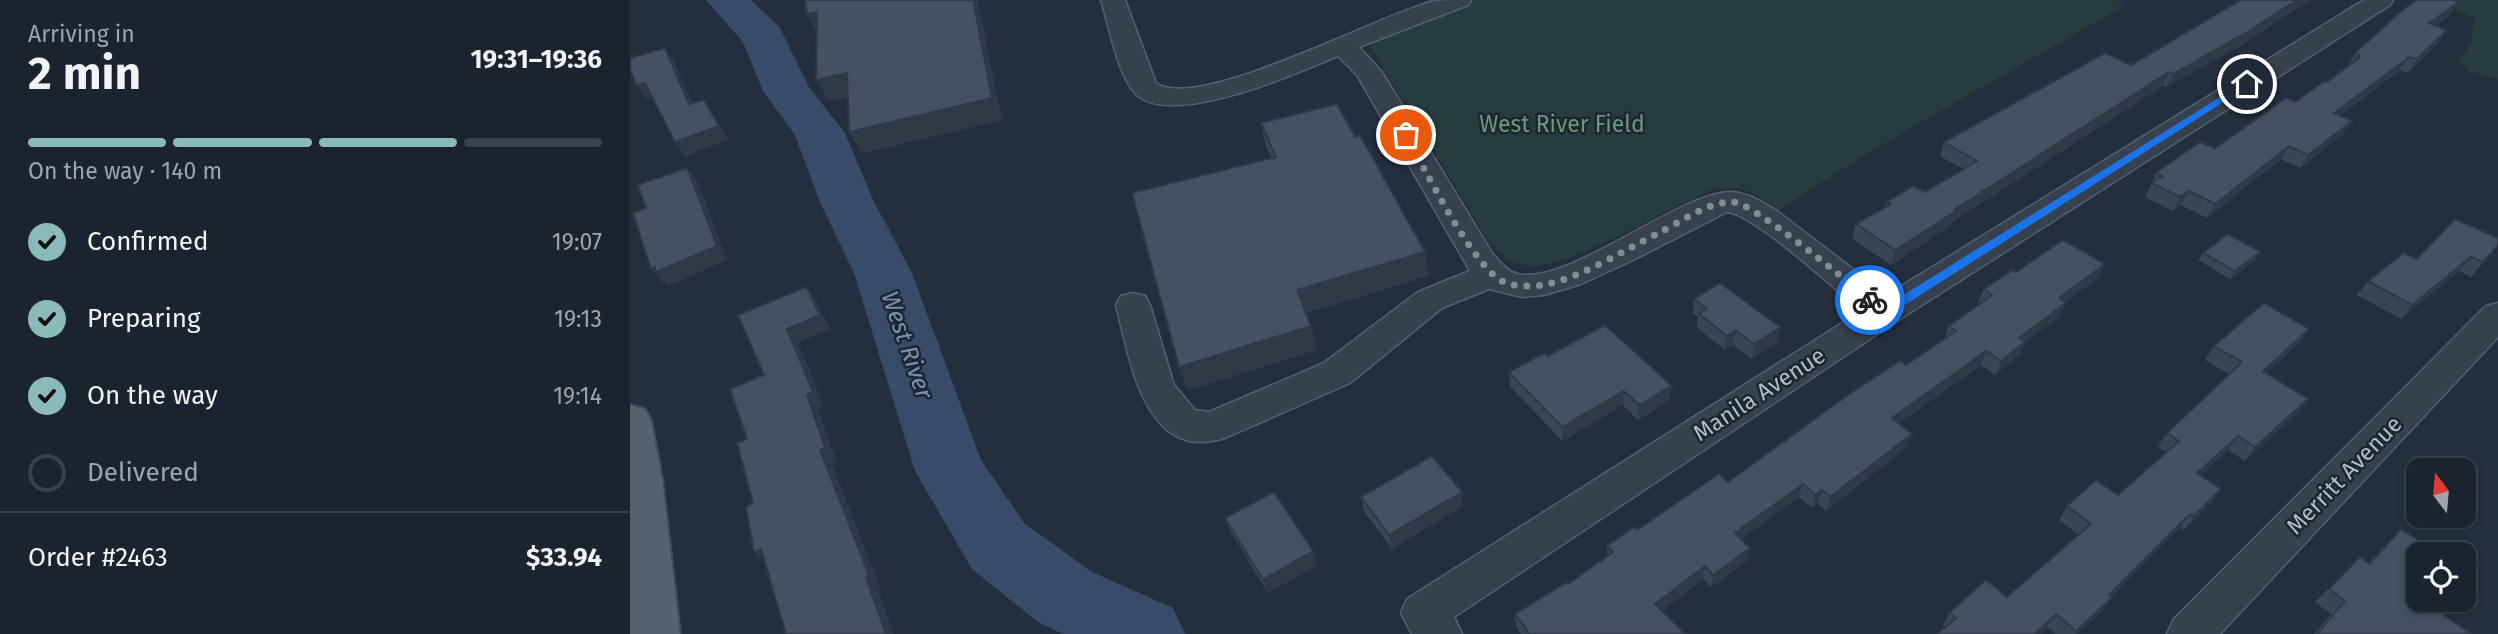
<!DOCTYPE html>
<meta charset="utf-8">
<style>
:root{--surface:#1b232e;--page:#282f3a;--text:#f1f3f6;--muted:#a0a4aa;--line:#39404a;--accent:#8bbbb9}
body{margin:0;font-family:"Fira Sans",sans-serif;background:var(--page);color:var(--text);height:100vh;display:flex;flex-direction:column;font-size:26px;white-space:nowrap}
*{box-sizing:border-box;margin:0}
p{font-size:23px;color:var(--muted)}
.icon{flex:none;width:38px;height:38px;fill:none;stroke:currentColor;stroke-width:2;stroke-linecap:round;stroke-linejoin:round}
.map{position:relative;flex:1;overflow:hidden}
.drawer{display:flex;flex-direction:column;background:var(--surface);width:630px}
.drawer>*{flex:none}
.needle{width:46px;rotate:344deg}
.tools{position:absolute;left:1776px;top:458px;display:grid;gap:14px}
.tools a{display:grid;place-items:center;width:70px;height:70px;border-radius:14px;background:var(--surface);box-shadow:0 4px 10px #0003,0 0 0 2px var(--line);font-size:35px}
.pin{position:absolute;display:grid;place-items:center;width:60px;height:60px;color:#fff;margin:-30px;border:4px solid #fff;border-radius:50%;box-shadow:0 2px 7px #0007}
.courier{position:absolute;display:grid;place-items:center;width:70px;height:70px;margin:-35px;border:5px solid #1a73e8;border-radius:50%;background:#fff;color:#222;box-shadow:0 2px 9px #0007}
.summary em{font-style:normal;font-weight:700}
.summary div{display:flex;flex-direction:column-reverse}
.summary{display:flex;align-items:center;justify-content:space-between;height:119px;padding:0 28px}
h1{font-size:46px;font-weight:700;line-height:52px}
.bar{display:grid;grid-template-columns:repeat(4,1fr);gap:10px 7px;align-content:center;height:84px;padding:0 28px}
.bar i{height:9px;border-radius:5px;background:var(--line)}
.bar .selected{background:var(--accent)}
.bar p{grid-column:span 4}
.line{display:flex;align-items:center;gap:18px;padding:0 28px;border-top:2px solid var(--line)}
.line div{flex:1}
ol{padding:0 28px;list-style:none}
li{display:flex;align-items:center;gap:21px;height:77px}
li p{margin-inline-start:auto}
li .icon{padding:7px;border-radius:50%;background:var(--accent);color:#111;stroke-width:4}
li:last-child{color:var(--muted)}
li i{width:38px;height:38px;border:4px solid var(--line);border-radius:50%}
main{display:flex;flex:1;min-height:0}
.map>svg:first-child{display:block}
.green{fill:#263c3f}
.lines{fill:none;stroke-linecap:round;stroke-linejoin:round}
.river{fill:#394c67;fill-rule:evenodd}
.minor-casing{stroke:#565f6c;stroke-width:3}
.major-casing{stroke:#414a57;stroke-width:4}
.minor{fill:#38414e;fill-rule:evenodd}
.major{fill:#56606e;fill-rule:evenodd}
.wall{fill:#3b4654}
.shaded-wall{fill:#303945}
.building{fill:#455162;stroke:#303945;stroke-width:2}
.route{fill:#1a73e8}
.done{stroke:#828b98;stroke-width:7;stroke-dasharray:0 12.6}
.labels{text-anchor:middle;dominant-baseline:central;stroke-width:5;stroke-linejoin:round;paint-order:stroke}
.park-label{font-size:23px;fill:#6b9a76;stroke:#1d2633}
.street-label{font-size:23px;fill:#b4bcc9;stroke:#1d2633}
.water-label{font-size:24px;font-style:italic;fill:#7c92b1;stroke:#1d2633}
</style>
<main>
<section class="drawer">
<div class="summary"><div><h1>2 min</h1><p>Arriving in</p></div><em>19:31–19:36</em></div>
<div class="bar"><i class="selected"></i><i class="selected"></i><i class="selected"></i><i></i><p>On the way · 140 m</p></div>
<ol>
<li><svg class="icon" aria-label="check" viewBox="0 0 24 24"><path d="M5 12l5 5 9-10"/></svg>Confirmed<p>19:07</p></li>
<li><svg class="icon" aria-label="check" viewBox="0 0 24 24"><path d="M5 12l5 5 9-10"/></svg>Preparing<p>19:13</p></li>
<li><svg class="icon" aria-label="check" viewBox="0 0 24 24"><path d="M5 12l5 5 9-10"/></svg>On the way<p>19:14</p></li>
<li><i></i>Delivered</li>
</ol>
<div class="line" style="height:91px"><div>Order #2463</div><b>$33.94</b></div>
</section>
<div class="map">
<svg width="1868" height="634" viewBox="0 0 1868 634">
<rect width="100%" height="100%" fill="#242f3e"/>
<g class="green">
<path d="M846,0H1485L1495,5L1241,151L1147,211C1122,190 1113,185 1080,190C1042,208 938,267 902,266C883,265 872,256 860,244L740,46L746,37Z"/>
<polygon points="1810,0 1868,0 1868,79 1841,72 1829,63 1842,41 1844,18"/>
</g>
<g class="lines">
<polygon class="river" points="76,0 121,0 150,28 179,87 215,133 243,200 282,273 351,460 394,523 462,572 543,608 555,634 433,634 408,622 342,569 285,471 224,273 189,200 165,135 133,91 113,42"/>
<defs>
<g id="minor">
<path d="M471,0H495L526,83C568,113 750,14 804,1C815,0 829,0 841,0L838,5L729,47L752,72L862,253C868,259 874,268 882,272C929,294 1050,190 1102,192C1119,193 1133,203 1147,211L1257,295L1734,0H1763L1760,5L1267,321L824,617L832,634H782L771,613L777,599L1231,311C1206,290 1124,214 1097,212L1003,260L951,284L914,295L892,297L859,289L812,308L720,383L595,438C514,464 500,359 486,305L491,296L503,293L515,296L520,305L544,385L565,410L579,412L694,363L788,292L840,271L727,75L708,56C668,73 543,128 507,95C488,78 479,25 471,0Z"/>
<polygon points="1868,303 1868,337 1590,634 1537,634 1544,619 1856,306"/>
</g>
<polygon id="major" points="0,405 15,409 21,421 32,478 50,634 0,634"/>
</defs>
<use href="#minor" class="minor-casing"/>
<use href="#major" class="major-casing"/>
<use href="#minor" class="minor"/>
<use href="#major" class="major"/>
</g>
<g class="wall">
<polygon points="1611,0 1680,0 1612,45 1536,87 1533,86 1322,222 1321,225 1261,265 1222,239 1226,224 1256,207 1257,202 1295,192 1333,169 1310,156 1314,142 1501,65"/>
<polygon points="1820,15 1806,25 1817,30 1808,43 1778,73 1770,70 1710,116 1713,134 1670,168 1651,159 1577,218 1551,205 1543,211 1515,197 1526,173 1585,148 1665,102 1697,82 1718,66 1726,52"/>
<polygon points="631,123 725,137 795,252 798,276 676,313 681,326 687,350 558,390 549,367 642,158 636,146"/>
<polygon points="1868,245 1841,277 1829,271 1771,319 1727,295 1738,281 1787,259"/>
<polygon points="1573,253 1626,260 1600,279 1568,260"/>
<polygon points="1386,272 1468,278 1435,302 1430,316 1395,342 1389,355 1365,375 1351,365 1269,423 1277,447 1196,511 1188,504 1182,508 1169,497 1111,539 1120,548 1117,561 1081,587 1073,579 1032,611 1055,634 891,634 886,627 885,614 938,584 977,556 977,546 1098,482 1276,365 1314,340 1319,326 1350,304 1348,303 1354,289"/>
<polygon points="1064,299 1150,327 1147,342 1122,359 1103,345 1095,350 1067,328 1068,317 1063,313"/>
<polygon points="1679,329 1669,343 1636,373 1678,399 1667,413 1615,461 1598,450 1570,475 1591,489 1581,503 1554,530 1550,527 1481,597 1482,598 1472,611 1447,634 1426,634 1417,627 1410,634 1307,634 1315,627 1313,625 1319,613 1377,597 1449,535 1429,520 1437,506 1488,495 1536,452 1528,446 1537,433 1599,374 1575,360 1584,346"/>
<polygon points="918,356 1040,400 1008,420 993,405 932,441 880,386 879,372"/>
<polygon points="731,497 833,506 762,549 734,511"/>
<polygon points="595,518 683,551 687,565 638,593 601,532"/>
<polygon points="1771,529 1814,615 1841,634 1684,634 1701,614 1685,602 1730,557 1739,563"/>
</g>
<g class="shaded-wall">
<polygon points="343,0 348,0 372,120 232,154 219,132"/>
<polygon points="1667,0 1680,0 1612,45 1536,87 1543,74"/>
<polygon points="1829,2 1820,15 1791,36 1799,23"/>
<polygon points="187,12 188,35 177,14"/>
<polygon points="1817,30 1808,43 1778,73 1787,59"/>
<polygon points="35,48 44,61 69,118 59,104"/>
<polygon points="1779,57 1770,70 1695,127 1704,113"/>
<polygon points="1539,72 1533,86 1322,222 1321,225 1261,265 1265,250 1324,210"/>
<polygon points="217,73 229,95 199,101 186,80"/>
<polygon points="15,83 25,96 16,99 6,85"/>
<polygon points="74,100 99,140 55,156 45,142"/>
<polygon points="1722,121 1713,134 1670,168 1678,155"/>
<polygon points="1659,146 1651,159 1577,218 1585,204"/>
<polygon points="57,168 68,182 97,260 38,286 35,282 33,283 21,269"/>
<polygon points="1559,191 1551,205 1543,211 1550,197"/>
<polygon points="795,252 798,276 673,314 667,290"/>
<polygon points="1631,252 1626,260 1600,279 1605,271"/>
<polygon points="1841,257 1829,271 1771,319 1782,305"/>
<polygon points="1475,264 1468,278 1422,312 1429,298"/>
<polygon points="176,287 186,301 200,329 168,343 194,406 188,409 207,462 202,464 251,589 248,590 264,634 256,634 190,450 177,395 157,329"/>
<polygon points="1436,303 1430,316 1382,351 1389,338"/>
<polygon points="681,326 687,350 558,390 549,367"/>
<polygon points="1150,327 1147,342 1122,359 1124,344"/>
<polygon points="1679,329 1669,343 1623,385 1633,371"/>
<polygon points="1106,330 1103,345 1095,350 1097,336"/>
<polygon points="1395,342 1389,355 1365,375 1371,361"/>
<polygon points="1356,351 1351,365 1257,431 1262,418"/>
<polygon points="1042,386 1040,400 1008,420 1009,405"/>
<polygon points="994,391 993,405 932,441 932,427"/>
<polygon points="1678,399 1667,413 1615,461 1625,447"/>
<polygon points="1282,434 1277,447 1196,511 1200,497"/>
<polygon points="1608,436 1598,450 1557,486 1567,473"/>
<polygon points="1173,484 1169,497 1102,546 1105,533"/>
<polygon points="1591,489 1581,503 1554,530 1564,516"/>
<polygon points="1192,490 1188,504 1182,508 1186,495"/>
<polygon points="832,492 833,506 762,549 759,535"/>
<polygon points="1560,514 1550,527 1470,608 1479,595"/>
<polygon points="1120,548 1117,561 1081,587 1083,575"/>
<polygon points="131,549 138,565 124,552"/>
<polygon points="683,551 687,565 638,593 633,580"/>
<polygon points="1075,566 1073,579 1024,617 1025,604"/>
<polygon points="1482,598 1472,611 1447,634 1444,634"/>
<polygon points="1426,614 1417,627 1410,634 1405,634"/>
</g>
<g class="building">
<polygon points="175,0 343,0 362,98 219,132 217,73 186,80 187,12 177,14"/>
<polygon points="1611,0 1667,0 1619,31 1543,74 1539,72 1324,210 1326,211 1265,250 1226,224 1261,204 1257,202 1283,186 1295,192 1347,161 1314,142 1475,53 1501,65"/>
<polygon points="1787,0 1824,0 1829,2 1799,23 1817,30 1787,59 1779,57 1704,113 1722,121 1678,155 1659,146 1585,204 1559,191 1550,197 1522,183 1532,176 1526,173 1570,142 1585,148 1656,98 1665,102 1693,82 1697,82 1730,57 1726,52 1775,8"/>
<polygon points="35,48 59,104 74,100 89,126 45,142 15,83 6,85 0,69 0,58"/>
<polygon points="707,104 725,137 730,135 795,252 667,290 681,326 549,367 502,193 646,157 631,123"/>
<polygon points="57,168 87,246 26,272 25,267 21,269 3,213 16,208 8,185"/>
<polygon points="1825,219 1868,238 1868,245 1853,262 1841,257 1782,305 1738,281 1774,253 1787,259"/>
<polygon points="1598,234 1631,252 1605,271 1573,253"/>
<polygon points="1433,240 1475,264 1429,298 1436,303 1389,338 1395,342 1371,361 1356,351 1262,418 1282,434 1200,497 1192,490 1186,495 1173,484 1105,533 1120,548 1083,575 1075,566 1025,604 1055,634 900,634 885,614 937,582 938,584 983,552 977,546 1004,527 1007,530 1089,474 1098,482 1225,390 1270,361 1276,365 1326,331 1319,326 1362,295 1354,289 1383,270 1386,272"/>
<polygon points="1090,283 1150,327 1124,344 1106,330 1097,336 1069,314 1077,309 1064,299"/>
<polygon points="176,287 190,315 157,329 183,392 177,395 195,448 190,450 239,575 236,577 256,634 156,634 131,549 124,552 116,507 123,503 107,443 117,439 100,389 134,375 108,315"/>
<polygon points="1634,303 1679,329 1633,371 1678,399 1625,447 1608,436 1567,473 1591,489 1564,516 1560,514 1479,595 1482,598 1446,631 1426,614 1405,634 1307,634 1326,618 1319,613 1356,580 1377,597 1461,524 1437,506 1466,480 1488,495 1549,441 1537,433 1612,362 1584,346"/>
<polygon points="975,325 1042,386 1009,405 994,391 932,427 879,372 915,353 918,356"/>
<polygon points="802,456 832,492 759,535 731,497"/>
<polygon points="644,492 683,551 633,580 595,518"/>
<polygon points="1771,529 1811,555 1788,555 1788,600 1826,600 1814,615 1841,634 1687,634 1715,601 1699,589 1730,557 1740,564"/>
<polygon points="1834,569 1845,576 1834,590"/>
</g>
<polygon class="route" points="1614,82 1622,84 1259,315 1251,315 1234,300 1240,296 1256,306"/>
<g class="lines">
<path class="done" d="M776,135C794,167 845,272 876,283C888,287 906,287 918,284C954,276 996,249 1029,233C1050,222 1078,202 1102,202C1123,202 1218,282 1240,300"/>
</g>
<g class="labels">
<g class="park-label">
<text x="932" y="124">West River Field</text>
</g>
<g class="street-label">
<text transform="translate(1129 394) rotate(-33)">Manila Avenue</text>
<text transform="translate(1714 475) rotate(-46)">Merritt Avenue</text>
</g>
<g class="water-label">
<text transform="translate(277 345) rotate(71)">West River</text>
</g>
</g>
</svg>
<div class="tools">
<a><svg class="needle" viewBox="-14 -14 28 28"><path d="M0-13l5 13h-10z" fill="#e53935"/><path d="M0 13l5-13h-10z" fill="#a0a4aa"/></svg></a>
<a><svg class="icon" aria-label="locate" viewBox="0 0 24 24"><circle cx="12" cy="12" r="6"/><path d="M12 2v4M12 18v4M2 12h4M18 12h4"/></svg></a>
</div>
<div class="pin" style="left:776px;top:135px;background:#ea580c"><svg class="icon" aria-label="bag" viewBox="0 0 24 24"><path d="M5 8h14l-1 12H6zM9 8a3 3 0 0 1 6 0"/></svg></div>
<div class="pin" style="left:1617px;top:84px;background:#1f2937"><svg class="icon" aria-label="home" viewBox="0 0 24 24"><path d="M3 11l9-7 9 7M6 9v11h12V9"/></svg></div>
<div class="courier" style="left:1240px;top:300px"><svg class="icon" aria-label="bike" viewBox="0 0 24 24"><circle cx="6" cy="16" r="4"/><circle cx="18" cy="16" r="4"/><path d="M6 16l4-8h5l3 8M10 8l3 8H6M13 5h3"/></svg></div>
</div>
</main>
